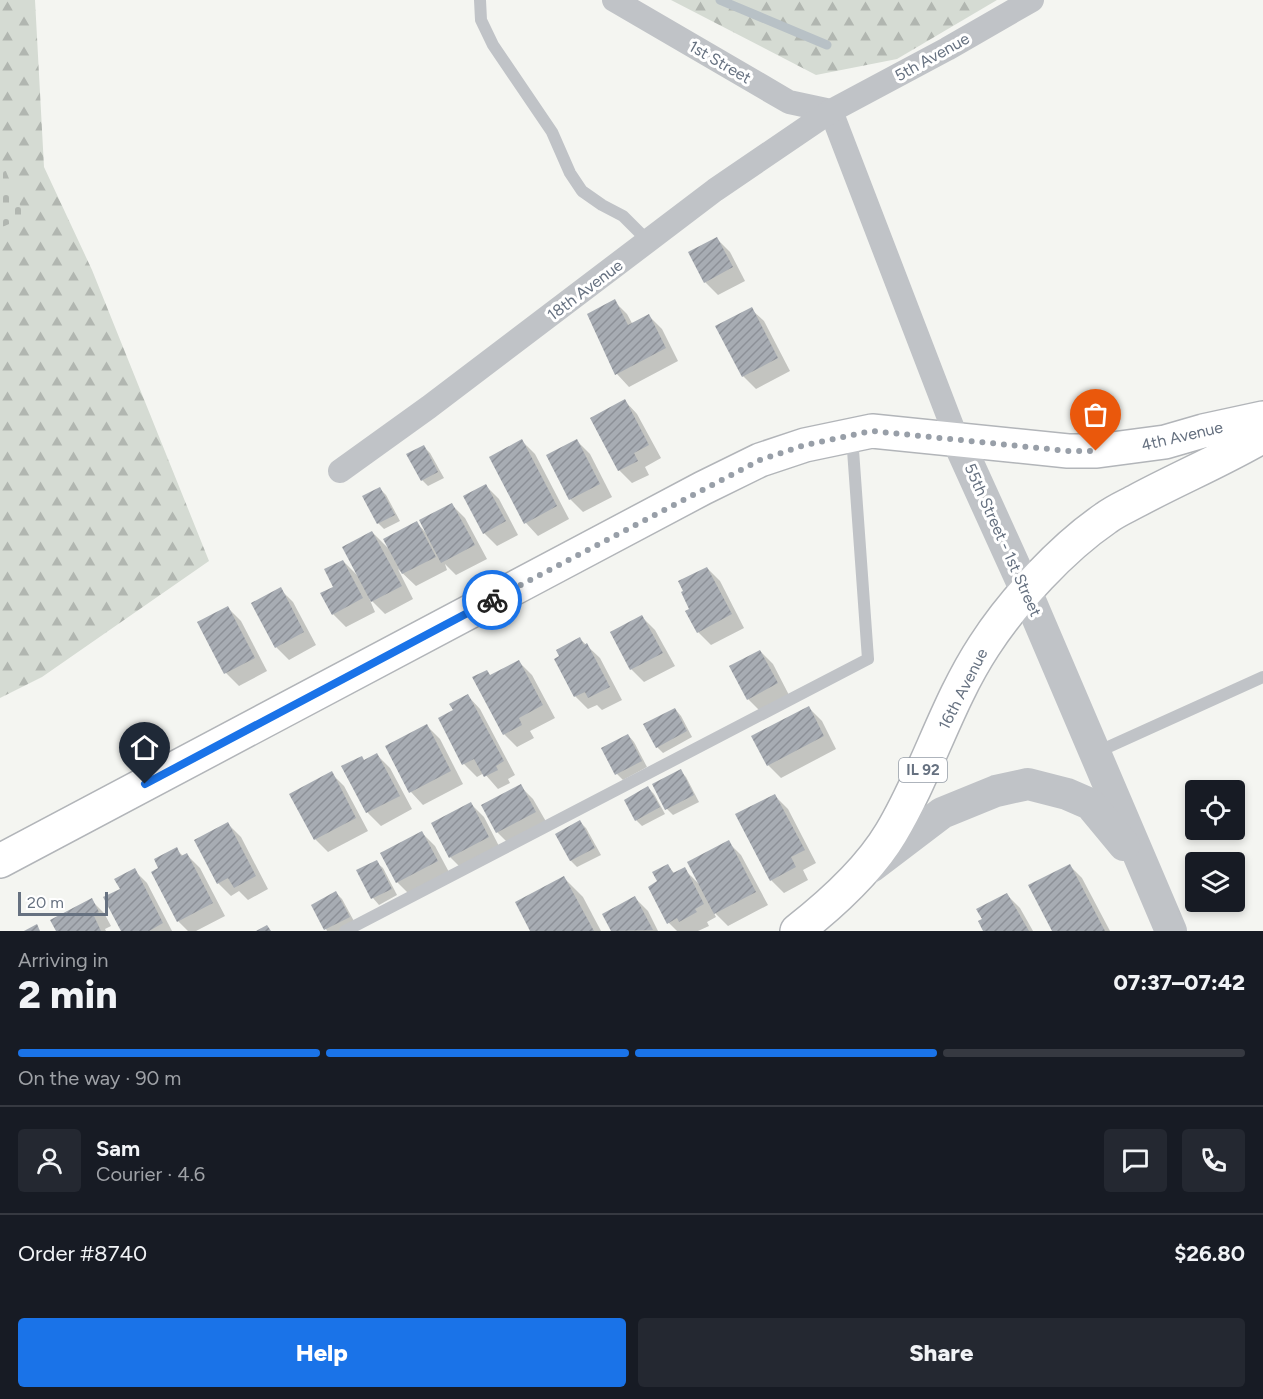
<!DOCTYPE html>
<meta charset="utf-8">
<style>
:root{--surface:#171b24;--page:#242831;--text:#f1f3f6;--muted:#9ea1a6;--line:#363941;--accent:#1a73e8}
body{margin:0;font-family:Figtree,sans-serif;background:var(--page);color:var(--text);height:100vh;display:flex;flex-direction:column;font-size:22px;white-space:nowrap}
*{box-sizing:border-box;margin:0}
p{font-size:20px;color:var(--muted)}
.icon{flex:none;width:33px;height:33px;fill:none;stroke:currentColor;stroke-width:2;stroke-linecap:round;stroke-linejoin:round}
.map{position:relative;height:931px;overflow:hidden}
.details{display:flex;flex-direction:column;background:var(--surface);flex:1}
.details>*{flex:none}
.buttons{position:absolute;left:1185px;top:780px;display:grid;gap:12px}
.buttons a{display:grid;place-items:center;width:60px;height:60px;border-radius:6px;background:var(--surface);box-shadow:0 3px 9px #0003;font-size:30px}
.scale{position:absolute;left:18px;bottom:15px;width:90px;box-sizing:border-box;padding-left:6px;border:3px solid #667180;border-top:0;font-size:16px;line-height:21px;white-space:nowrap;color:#667180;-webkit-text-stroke:4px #fff;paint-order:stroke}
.pin{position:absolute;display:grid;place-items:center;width:51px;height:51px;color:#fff;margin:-62px -26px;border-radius:50% 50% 50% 0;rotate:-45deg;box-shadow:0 0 6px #0007}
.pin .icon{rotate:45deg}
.courier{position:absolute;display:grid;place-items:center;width:60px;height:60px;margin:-30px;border:4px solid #1a73e8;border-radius:50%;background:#fff;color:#222;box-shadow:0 2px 8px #0007}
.headline em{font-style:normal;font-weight:800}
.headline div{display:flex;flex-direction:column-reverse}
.headline{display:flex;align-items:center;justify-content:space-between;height:102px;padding:0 18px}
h1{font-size:39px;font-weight:800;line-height:45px}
.bar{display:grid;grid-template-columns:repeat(4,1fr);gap:9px 6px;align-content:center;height:72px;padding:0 18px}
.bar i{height:8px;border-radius:4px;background:var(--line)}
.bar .selected{background:var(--accent)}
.bar p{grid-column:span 4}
.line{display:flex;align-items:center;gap:15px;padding:0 18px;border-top:2px solid var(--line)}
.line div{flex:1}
.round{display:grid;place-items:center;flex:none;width:63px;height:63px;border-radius:6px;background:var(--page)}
.cta{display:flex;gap:12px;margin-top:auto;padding:12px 18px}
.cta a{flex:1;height:69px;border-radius:6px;background:var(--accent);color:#fff;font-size:24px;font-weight:800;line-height:69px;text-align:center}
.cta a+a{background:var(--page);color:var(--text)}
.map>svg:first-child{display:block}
.forest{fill:url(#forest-firs)}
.cemetery{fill:url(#cemetery-stones)}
.shadow{fill:#0003}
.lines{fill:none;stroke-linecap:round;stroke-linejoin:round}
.stream{stroke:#b8c1c6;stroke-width:9}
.building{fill:url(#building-hatch)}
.primary-casing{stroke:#b2b5b9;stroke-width:36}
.service{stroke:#c0c3c7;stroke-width:12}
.minor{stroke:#c0c3c7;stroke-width:24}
.tertiary{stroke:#c0c3c7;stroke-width:32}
.primary{stroke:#fff;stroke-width:33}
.done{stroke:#989fa8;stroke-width:6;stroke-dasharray:0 10.8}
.route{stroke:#1a73e8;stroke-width:8}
.labels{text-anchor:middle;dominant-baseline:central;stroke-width:6;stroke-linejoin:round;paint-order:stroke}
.shield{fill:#fff;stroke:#949ca6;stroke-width:1.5}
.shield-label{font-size:15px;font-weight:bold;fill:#667180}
.street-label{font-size:16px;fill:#667180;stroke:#fff}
</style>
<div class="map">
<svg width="1263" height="931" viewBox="0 0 1263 931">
<defs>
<pattern id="forest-firs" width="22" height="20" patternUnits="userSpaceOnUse" patternTransform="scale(1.5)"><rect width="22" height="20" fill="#d5dbd3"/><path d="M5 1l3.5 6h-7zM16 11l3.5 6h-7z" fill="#b1b6b0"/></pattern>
<pattern id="cemetery-stones" width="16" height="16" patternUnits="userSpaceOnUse" patternTransform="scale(1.5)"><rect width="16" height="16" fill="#d5dbd3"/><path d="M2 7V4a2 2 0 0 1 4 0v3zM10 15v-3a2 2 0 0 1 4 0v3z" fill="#b1b6b0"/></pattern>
<pattern id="building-hatch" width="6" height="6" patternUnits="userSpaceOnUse" patternTransform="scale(1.5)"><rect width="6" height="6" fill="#a7acb3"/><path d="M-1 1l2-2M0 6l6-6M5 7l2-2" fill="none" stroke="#8c9097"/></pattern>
</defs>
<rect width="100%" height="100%" fill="#f4f5f1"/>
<g class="forest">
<polygon points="0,0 35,0 44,167 92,270 209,561 42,677 0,698"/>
<polygon points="671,0 997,0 897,59 816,75"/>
</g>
<polygon class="cemetery" points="0,157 25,217 0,228"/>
<g class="shadow">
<polygon points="717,239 730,252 745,281 718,295 705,282"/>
<polygon points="614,301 627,314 633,325 649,316 662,329 678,361 629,387 617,374"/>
<polygon points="751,309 764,321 790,371 756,389 743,376"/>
<polygon points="625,401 637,414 661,458 645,467 649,475 632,483 619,470 592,418"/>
<polygon points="522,441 535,454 569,519 538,536 526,523"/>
<polygon points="577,441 590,454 612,497 583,512 570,499 548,456"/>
<polygon points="424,447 430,453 444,478 428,486 422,480"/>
<polygon points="486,486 499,499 518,535 497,546 484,533"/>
<polygon points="380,489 386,495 400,521 384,529 378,523"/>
<polygon points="452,505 465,518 487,559 456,575 445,564 447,570 416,586 398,569 413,599 385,614 369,598 375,612 346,627 333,614 335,587 343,561 359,577 372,532 390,550 417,523 426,533"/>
<polygon points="707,568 720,581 744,628 711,645 698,632 691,609"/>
<polygon points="280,589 293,602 316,645 289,660 276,647"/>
<polygon points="228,608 241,621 267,671 239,686 226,673"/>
<polygon points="642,617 655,630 675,666 644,682 631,669"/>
<polygon points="580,639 600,658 622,700 602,710 597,705 588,709 575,696"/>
<polygon points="760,651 773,664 790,697 761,712 748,699"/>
<polygon points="519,662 532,675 555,718 530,731 534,738 517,747 504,734 491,676"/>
<polygon points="468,696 480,709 515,775 508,779 510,783 498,789 484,773 477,777 464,764 440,718 455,711"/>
<polygon points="809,708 822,721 836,749 781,778 768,765"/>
<polygon points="675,709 681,716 692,737 663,753 657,747"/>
<polygon points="427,726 440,739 463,784 423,805 411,792"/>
<polygon points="628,735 634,742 647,767 623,780 617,774"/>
<polygon points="377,755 390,768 412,809 381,826 368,813 343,767 365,761"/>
<polygon points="680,771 686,777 699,802 673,815 667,809"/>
<polygon points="331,773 344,786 368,831 328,852 315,839"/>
<polygon points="520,786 533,799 548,825 510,845 497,832"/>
<polygon points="648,788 654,794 665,814 642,826 636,820"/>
<polygon points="775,796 788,809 816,863 803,870 808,880 784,893 771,880"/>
<polygon points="471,804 484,817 501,850 463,870 450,857"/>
<polygon points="580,822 586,828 601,855 577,867 571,861 557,834"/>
<polygon points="228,824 241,837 268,889 248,900 239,891 231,896 218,883"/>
<polygon points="422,833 435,846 450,874 410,895 397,882"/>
<polygon points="728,842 741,855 768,905 728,926 713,911 716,917 707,922 709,926 698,931 677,931 669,923 659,882 668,866 675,874 684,869 699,884"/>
<polygon points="176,849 183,856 187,855 200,868 225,916 196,931 188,931 178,921 160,868"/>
<polygon points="376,862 383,868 397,895 379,905 373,898 358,871"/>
<polygon points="1069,865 1082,878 1110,931 1054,931"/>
<polygon points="134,870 147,883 172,931 123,931 122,889"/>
<polygon points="564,878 583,897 601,931 532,931"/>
<polygon points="336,893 342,899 355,923 340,931 327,931 326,929"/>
<polygon points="1007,895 1020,908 1033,931 985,931"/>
<polygon points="635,898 648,911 658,931 612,931 604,914"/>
<polygon points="91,900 104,913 111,926 105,929 106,931 57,931"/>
</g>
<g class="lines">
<polyline class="stream" points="720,0 827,45"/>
</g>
<g class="building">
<polygon points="717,237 733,267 704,283 688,252"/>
<polygon points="615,299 628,325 649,314 666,348 615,375 587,314"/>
<polygon points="752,307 778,358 742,377 715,326"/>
<polygon points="625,399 649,445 634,453 638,461 618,471 590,418"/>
<polygon points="522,439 557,506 524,524 489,457"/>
<polygon points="577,439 600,484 569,500 546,455"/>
<polygon points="424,445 438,472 421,481 406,454"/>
<polygon points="486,484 506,521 483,534 463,496"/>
<polygon points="380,487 395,515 377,524 362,496"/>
<polygon points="452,503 475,545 441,563 419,520"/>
<polygon points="417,521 436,557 402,574 383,539"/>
<polygon points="372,531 402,586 371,602 342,547"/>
<polygon points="343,560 363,598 332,615 320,593 333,587 324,569"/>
<polygon points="707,567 732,614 697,633 685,611 689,609 681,592 683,591 678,581"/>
<polygon points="281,587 304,632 275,648 251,603"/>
<polygon points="228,606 255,658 224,674 197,622"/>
<polygon points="642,615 663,653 630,670 610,632"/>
<polygon points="580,637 584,645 587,643 610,687 588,698 585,692 574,697 554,659 559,656 556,650"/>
<polygon points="760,650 778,683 747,700 729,666"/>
<polygon points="519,660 543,705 519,718 522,725 503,735 472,677 487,670 490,675"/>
<polygon points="468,694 504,761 496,766 498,770 484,777 474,759 462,765 438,718 453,710 449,704"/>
<polygon points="809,706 824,736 767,766 751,736"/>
<polygon points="675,708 687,731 656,748 643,724"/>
<polygon points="427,724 451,771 409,793 385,746"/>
<polygon points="628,734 642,761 615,775 601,748"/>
<polygon points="377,753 400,796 366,813 341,766 362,756 364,760"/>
<polygon points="681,769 694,795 665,810 652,784"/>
<polygon points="332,771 356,818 314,840 289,794"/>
<polygon points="521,784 536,812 496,833 481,805"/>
<polygon points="648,786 660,807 635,821 624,800"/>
<polygon points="775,794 805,850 791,857 796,867 770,881 735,814"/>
<polygon points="471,802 489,837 449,858 431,823"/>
<polygon points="580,820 595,848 570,861 555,834"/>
<polygon points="228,822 256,876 234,888 228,878 217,884 194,840"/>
<polygon points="422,831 438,861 396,883 380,853"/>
<polygon points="729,840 756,892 714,914 687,862"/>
<polygon points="177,847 181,856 187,853 213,903 177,922 151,872 158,868 154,859"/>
<polygon points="377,860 392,889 371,899 356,870"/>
<polygon points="668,864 673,873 685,867 704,904 695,909 697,912 679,922 677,918 667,924 648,887 657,881 652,872"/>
<polygon points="1070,864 1105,931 1052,931 1028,885"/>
<polygon points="135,868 163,923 149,931 121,931 103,897 120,889 114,879"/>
<polygon points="564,876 594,931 530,931 515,902"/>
<polygon points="336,891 350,917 324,930 311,905"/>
<polygon points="1007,893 1029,931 983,931 978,921 982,919 976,909"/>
<polygon points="635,896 653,930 611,931 602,914"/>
<polygon points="92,898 99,912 94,916 101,931 56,931 50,920"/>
<polygon points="37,924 40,931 24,931"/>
<polygon points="267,925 271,931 256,931"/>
</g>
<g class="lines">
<defs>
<g id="primary">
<polyline points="0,861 703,488 760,460 805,445 872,431 1068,451 1097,451 1165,442 1203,431 1263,418"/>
<path d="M797,931C830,905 869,870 891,833C927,773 946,704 984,646C1013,601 1062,548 1106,518C1115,511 1127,506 1138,500C1179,478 1222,460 1263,436"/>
</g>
</defs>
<use href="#primary" class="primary-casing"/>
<g class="service">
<polyline points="480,0 481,20 493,45 552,132 570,173 582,191 602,205 623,216 649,242"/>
<polyline points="1095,753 1263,677"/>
<polyline points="345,931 868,659 852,436"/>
</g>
<g class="minor">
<polyline points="614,0 789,102 831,111"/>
<polyline points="831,111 957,439"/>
<polyline points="340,471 429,407 715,190 831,111 947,49 1032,0"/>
</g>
<g class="tertiary">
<polyline points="957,439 1026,591 1171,931"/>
<polyline points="871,867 942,813 996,791 1028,784 1067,794 1090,804 1124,845"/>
</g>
<use href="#primary" class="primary"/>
</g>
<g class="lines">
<polyline class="done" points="492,600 760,460 805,445 872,431 1068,451 1096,451"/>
<polyline class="route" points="145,784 492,600"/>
</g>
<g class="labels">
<rect class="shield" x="899" y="758" width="48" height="24" rx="4.5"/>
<g class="shield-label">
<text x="923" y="770">IL 92</text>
</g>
<g class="street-label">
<text transform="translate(932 57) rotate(-29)">5th Avenue</text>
<text transform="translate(720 62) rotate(30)">1st Street</text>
<text transform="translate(585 290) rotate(-37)">18th Avenue</text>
<text transform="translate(1182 436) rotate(-13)">4th Avenue</text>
<text transform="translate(1003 540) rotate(66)">55th Street - 1st Street</text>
<text transform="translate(963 689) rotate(-63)">16th Avenue</text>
</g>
</g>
</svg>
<div class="buttons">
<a><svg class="icon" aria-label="locate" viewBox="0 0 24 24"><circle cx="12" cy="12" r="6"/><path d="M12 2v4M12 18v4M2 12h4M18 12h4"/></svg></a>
<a><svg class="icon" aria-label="layers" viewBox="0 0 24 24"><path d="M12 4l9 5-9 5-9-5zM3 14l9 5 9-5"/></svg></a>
</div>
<div class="scale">20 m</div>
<div class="pin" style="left:1096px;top:451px;background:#ea580c"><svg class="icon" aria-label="bag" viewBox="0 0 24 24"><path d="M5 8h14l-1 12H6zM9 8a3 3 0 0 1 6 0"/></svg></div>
<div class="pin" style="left:145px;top:784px;background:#1f2937"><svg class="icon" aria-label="home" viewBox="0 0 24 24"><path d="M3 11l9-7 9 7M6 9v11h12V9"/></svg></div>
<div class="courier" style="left:492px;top:600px"><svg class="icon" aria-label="bike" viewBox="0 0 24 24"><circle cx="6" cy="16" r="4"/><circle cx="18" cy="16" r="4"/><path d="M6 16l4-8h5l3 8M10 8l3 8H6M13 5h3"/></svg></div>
</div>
<section class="details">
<div class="headline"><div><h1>2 min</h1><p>Arriving in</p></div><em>07:37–07:42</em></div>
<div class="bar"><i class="selected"></i><i class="selected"></i><i class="selected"></i><i></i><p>On the way · 90 m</p></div>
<div class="line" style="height:108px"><a class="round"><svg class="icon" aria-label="person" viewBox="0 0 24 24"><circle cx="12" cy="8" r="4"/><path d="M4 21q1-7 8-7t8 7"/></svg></a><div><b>Sam</b><p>Courier · 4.6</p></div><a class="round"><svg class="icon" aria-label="chat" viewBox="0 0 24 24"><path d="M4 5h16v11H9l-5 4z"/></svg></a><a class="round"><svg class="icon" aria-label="phone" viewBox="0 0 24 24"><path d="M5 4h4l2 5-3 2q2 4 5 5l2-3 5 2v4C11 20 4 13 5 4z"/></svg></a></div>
<div class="line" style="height:78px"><div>Order #8740</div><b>$26.80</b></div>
<div class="cta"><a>Help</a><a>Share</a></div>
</section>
